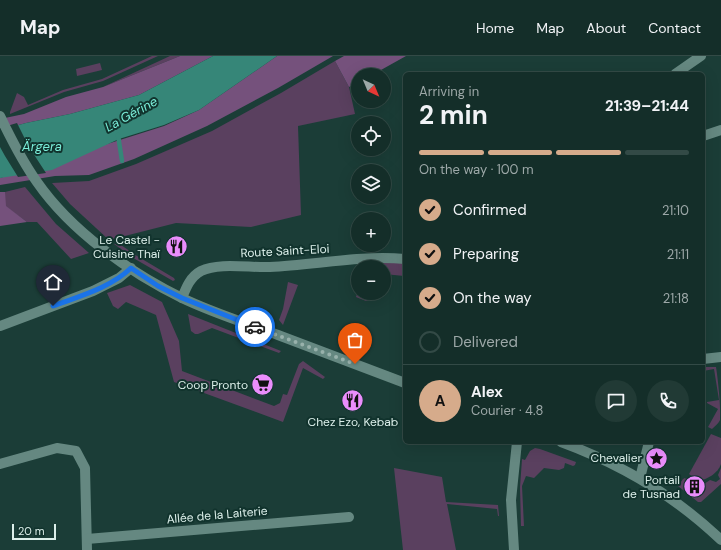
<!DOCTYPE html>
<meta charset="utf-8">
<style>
:root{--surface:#142e29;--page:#213a35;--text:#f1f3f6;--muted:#9da8a8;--line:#334a46;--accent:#d6ab8b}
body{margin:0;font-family:"DM Sans",sans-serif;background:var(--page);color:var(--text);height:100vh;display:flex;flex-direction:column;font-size:15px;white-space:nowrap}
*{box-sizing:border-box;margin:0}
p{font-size:13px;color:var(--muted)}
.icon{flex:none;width:22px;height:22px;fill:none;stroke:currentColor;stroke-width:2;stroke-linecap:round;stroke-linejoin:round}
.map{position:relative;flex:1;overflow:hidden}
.details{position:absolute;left:403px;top:16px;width:302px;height:372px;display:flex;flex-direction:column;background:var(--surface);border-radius:6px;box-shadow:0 4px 16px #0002,0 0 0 1px var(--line)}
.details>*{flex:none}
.needle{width:26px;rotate:136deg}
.controls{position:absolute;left:351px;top:12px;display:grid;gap:8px}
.controls a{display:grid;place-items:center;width:40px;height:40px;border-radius:50%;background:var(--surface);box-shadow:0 4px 16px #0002,0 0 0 1px var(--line);font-size:20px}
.scale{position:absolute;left:12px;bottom:10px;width:44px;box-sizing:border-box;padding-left:4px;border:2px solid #dcefea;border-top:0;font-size:11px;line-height:14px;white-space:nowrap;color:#dcefea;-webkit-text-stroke:3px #11332d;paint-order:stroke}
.pin{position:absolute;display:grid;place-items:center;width:34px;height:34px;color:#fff;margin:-41px -17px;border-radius:50% 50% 50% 0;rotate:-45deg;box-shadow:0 0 4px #0007}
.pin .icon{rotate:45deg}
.courier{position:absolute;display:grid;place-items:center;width:40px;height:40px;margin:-20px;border:3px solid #1a73e8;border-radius:50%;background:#fff;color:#222;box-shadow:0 1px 5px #0007}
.summary em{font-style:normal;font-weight:700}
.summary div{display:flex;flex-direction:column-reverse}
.summary{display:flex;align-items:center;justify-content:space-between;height:68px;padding:0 16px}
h1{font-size:26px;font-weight:700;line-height:30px}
.bar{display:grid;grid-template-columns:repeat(4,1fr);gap:6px 4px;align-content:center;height:48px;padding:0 16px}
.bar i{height:5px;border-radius:3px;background:var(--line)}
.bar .current{background:var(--accent)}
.bar p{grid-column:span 4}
.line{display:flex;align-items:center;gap:10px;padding:0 16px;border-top:1px solid var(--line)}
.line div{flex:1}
.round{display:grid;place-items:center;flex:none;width:42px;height:42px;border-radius:21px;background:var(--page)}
ol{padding:0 16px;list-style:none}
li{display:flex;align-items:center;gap:12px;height:44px}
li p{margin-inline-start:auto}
li .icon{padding:4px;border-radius:50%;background:var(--accent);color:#111;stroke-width:4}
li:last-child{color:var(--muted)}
li i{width:22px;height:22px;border:2px solid var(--line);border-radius:50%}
header{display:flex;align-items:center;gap:24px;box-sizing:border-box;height:56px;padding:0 20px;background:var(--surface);border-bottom:1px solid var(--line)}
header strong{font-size:19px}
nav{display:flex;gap:22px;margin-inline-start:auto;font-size:14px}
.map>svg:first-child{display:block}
.green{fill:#5a405f}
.forest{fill:#75517c}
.water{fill:#368678}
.pier{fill:#1b3d37}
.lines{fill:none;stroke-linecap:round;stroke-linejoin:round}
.stream{stroke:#368678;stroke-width:4.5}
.street{stroke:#658881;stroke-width:10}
.secondary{stroke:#658881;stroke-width:10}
.done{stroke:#98b1ab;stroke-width:4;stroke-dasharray:0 7.2}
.route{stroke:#1a73e8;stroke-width:5}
.labels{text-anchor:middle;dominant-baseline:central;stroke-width:4;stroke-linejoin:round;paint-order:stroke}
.poi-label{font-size:12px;fill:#dcefea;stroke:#11332d;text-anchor:end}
.street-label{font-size:12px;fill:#dcefea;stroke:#11332d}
.water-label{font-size:13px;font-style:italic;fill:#7befda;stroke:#11332d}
</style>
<header>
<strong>Map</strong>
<nav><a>Home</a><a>Map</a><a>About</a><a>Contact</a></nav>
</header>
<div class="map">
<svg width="721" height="494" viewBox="0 0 721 494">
<rect width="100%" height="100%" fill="#1b3d37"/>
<g class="green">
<polygon points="152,0 158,0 103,25 64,36 10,58 10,56 17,37 24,41 28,49 63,34 102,23"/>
<polygon points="170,0 180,0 103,31"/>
<polygon points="335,5 349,31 355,58 298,70 301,159 251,171 176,167 109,184 70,148 52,127 89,125 136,108 212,75 281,37"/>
<polygon points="100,7 102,14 77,20 76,13"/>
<polygon points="25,131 56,168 89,197 71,203 37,166 27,166 5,150 5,136"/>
<polygon points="118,187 137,200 174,222 175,224 173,225 135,203 114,188"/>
<polygon points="376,206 405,207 405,222 404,220 384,218 384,211 371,211"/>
<polygon points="358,223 358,237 377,237 377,242 366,245 356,241 358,235 357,233 354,231 356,226"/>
<polygon points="288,226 298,229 283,269 279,264 283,253"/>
<polygon points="130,229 162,246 179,285 182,315 274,350 280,347 283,338 287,339 299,308 303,305 325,321 323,323 303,312 283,366 174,326 156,259 126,246 118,253 113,250 107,237"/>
<polygon points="188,258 281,295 279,297 212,272 198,278 195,278 191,275"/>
<path d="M703,311H716C718,323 721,352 720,364C719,367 715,370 712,373L708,371L718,353L707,347V346L719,344L714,313L703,315Z"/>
<path d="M711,378L721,382C721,388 721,402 721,408C718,417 708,423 699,425L689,418Z"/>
<polygon points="535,392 540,393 576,406 575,409 573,410 565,407 564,412 559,414 544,412 534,422 526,420 522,430 524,470 521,470 520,431 522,403 525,404 530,395"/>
<polygon points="394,412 442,421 446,446 498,449 499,460 498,460 497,453 447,448 456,494 403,494"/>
<polygon points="721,412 721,428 701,446 698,446 678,430 683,423 685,422 689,426 695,428 700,432 702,432 704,428 710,424 716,426 720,423 718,419"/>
</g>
<g class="forest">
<polygon points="180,0 213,0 139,39 70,58 26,67 0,74 0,63 24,58 66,41 103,31"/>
<polygon points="277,0 333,0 278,32 207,70 134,103 89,119 55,120 0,129 0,122 164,70 199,54"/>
<polygon points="344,0 406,0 372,19 358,19 358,26 349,31 335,5"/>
<polygon points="0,136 5,136 6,150 27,166 0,170"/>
</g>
<polygon class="water" points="213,0 277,0 199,54 164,69 119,83 52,114 0,122 0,74 26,67 70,58 139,39"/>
<polygon class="pier" points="17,67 29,91 46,117 18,121 5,100 0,91 0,72"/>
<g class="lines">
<polyline class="stream" points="118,79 122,105"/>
<g class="street">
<polyline points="675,18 701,0"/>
<polyline points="703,80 721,74"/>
<path d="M182,242C186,232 190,221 201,215C219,206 250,212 270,211C315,209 360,199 405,203"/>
<polyline points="0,270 93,235 119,222 131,212"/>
<polyline points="703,303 721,301"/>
<polyline points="0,408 57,392 76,395 85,412 87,494"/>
<polyline points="640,422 649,386"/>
<polyline points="87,483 349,461"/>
<polyline points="514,494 511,444 517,386"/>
</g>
<g class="secondary">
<path d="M0,60C11,83 22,105 37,126C71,175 129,216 182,242C213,257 246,267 278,279C320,295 363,311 405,327"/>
<path d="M561,386C621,408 675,440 721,484"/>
</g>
</g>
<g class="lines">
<polyline class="done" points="255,271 355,308"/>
<path class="route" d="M53,250C80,240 110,232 131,212L158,230L182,242L255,271"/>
</g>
<defs>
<symbol id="restaurant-disc" viewBox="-11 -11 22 22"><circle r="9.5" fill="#ea8dfc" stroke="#11332d"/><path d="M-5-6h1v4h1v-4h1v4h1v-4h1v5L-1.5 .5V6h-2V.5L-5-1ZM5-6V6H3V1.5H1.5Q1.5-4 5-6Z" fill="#111"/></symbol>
<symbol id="supermarket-disc" viewBox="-11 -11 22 22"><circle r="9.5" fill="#ea8dfc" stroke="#11332d"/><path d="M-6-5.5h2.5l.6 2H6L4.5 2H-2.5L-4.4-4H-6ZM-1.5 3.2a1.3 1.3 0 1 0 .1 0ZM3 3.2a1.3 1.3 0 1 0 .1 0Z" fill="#111"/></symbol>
<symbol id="sight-disc" viewBox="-11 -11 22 22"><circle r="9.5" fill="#ea8dfc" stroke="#11332d"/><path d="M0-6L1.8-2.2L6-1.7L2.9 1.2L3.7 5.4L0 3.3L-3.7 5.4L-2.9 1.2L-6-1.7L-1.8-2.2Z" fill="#111"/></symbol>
<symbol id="building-disc" viewBox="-11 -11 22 22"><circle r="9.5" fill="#ea8dfc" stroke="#11332d"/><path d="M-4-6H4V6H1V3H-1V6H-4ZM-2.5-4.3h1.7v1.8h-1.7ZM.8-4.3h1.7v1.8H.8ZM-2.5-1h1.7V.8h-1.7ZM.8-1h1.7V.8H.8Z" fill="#111"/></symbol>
</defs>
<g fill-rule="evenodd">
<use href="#restaurant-disc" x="164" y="178" width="25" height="25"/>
<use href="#supermarket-disc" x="250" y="316" width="25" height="25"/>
<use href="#restaurant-disc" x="340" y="332" width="25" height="25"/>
<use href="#sight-disc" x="644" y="390" width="25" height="25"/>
<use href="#building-disc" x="682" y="418" width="25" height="25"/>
</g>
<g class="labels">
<g class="poi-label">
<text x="160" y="184">Le Castel -<tspan x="160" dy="14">Cuisine Thaï</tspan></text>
<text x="248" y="329">Coop Pronto</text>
<text x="353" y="366" text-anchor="middle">Chez Ezo, Kebab</text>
<text x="642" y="402">Chevalier</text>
<text x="680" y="424">Portail<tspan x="680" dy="14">de Tusnad</tspan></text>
</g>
<g class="street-label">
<text transform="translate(285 195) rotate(-3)">Route Saint-Eloi</text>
<text transform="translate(217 459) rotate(-5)">Allée de la Laiterie</text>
</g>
<g class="water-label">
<text transform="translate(131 58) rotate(-29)">La Gérine</text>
<text x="42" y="90">Ärgera</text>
</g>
</g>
</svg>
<div class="controls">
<a><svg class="needle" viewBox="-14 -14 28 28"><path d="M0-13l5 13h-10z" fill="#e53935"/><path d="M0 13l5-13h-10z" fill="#9da8a8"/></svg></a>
<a><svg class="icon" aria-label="locate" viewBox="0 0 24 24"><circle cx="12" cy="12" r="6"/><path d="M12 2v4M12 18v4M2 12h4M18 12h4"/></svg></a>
<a><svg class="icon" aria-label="layers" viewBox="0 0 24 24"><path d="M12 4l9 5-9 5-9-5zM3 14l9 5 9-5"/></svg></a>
<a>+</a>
<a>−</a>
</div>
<div class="scale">20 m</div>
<div class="pin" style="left:355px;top:308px;background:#ea580c"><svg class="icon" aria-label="bag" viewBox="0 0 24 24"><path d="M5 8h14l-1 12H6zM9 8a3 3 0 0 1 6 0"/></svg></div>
<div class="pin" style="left:53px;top:250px;background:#1f2937"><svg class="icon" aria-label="home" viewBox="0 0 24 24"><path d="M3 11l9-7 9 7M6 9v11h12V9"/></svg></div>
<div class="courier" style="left:255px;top:271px"><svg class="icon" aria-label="car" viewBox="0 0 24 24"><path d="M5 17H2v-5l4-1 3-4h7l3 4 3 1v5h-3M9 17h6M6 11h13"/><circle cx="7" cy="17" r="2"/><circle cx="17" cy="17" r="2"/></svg></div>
<section class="details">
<div class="summary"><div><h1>2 min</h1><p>Arriving in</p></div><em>21:39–21:44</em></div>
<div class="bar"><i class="current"></i><i class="current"></i><i class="current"></i><i></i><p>On the way · 100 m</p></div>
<ol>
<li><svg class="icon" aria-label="check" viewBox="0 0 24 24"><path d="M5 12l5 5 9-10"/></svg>Confirmed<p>21:10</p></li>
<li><svg class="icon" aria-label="check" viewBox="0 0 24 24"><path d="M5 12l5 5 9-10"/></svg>Preparing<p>21:11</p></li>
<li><svg class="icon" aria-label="check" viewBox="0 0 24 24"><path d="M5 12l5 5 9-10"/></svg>On the way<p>21:18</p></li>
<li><i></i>Delivered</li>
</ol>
<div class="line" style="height:72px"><b class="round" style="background:var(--accent);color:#111">A</b><div><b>Alex</b><p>Courier · 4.8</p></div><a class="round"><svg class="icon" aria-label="chat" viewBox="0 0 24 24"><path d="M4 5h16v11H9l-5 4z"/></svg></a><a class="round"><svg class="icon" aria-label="phone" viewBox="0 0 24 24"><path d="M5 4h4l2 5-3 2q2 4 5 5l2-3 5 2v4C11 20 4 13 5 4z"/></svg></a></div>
</section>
</div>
